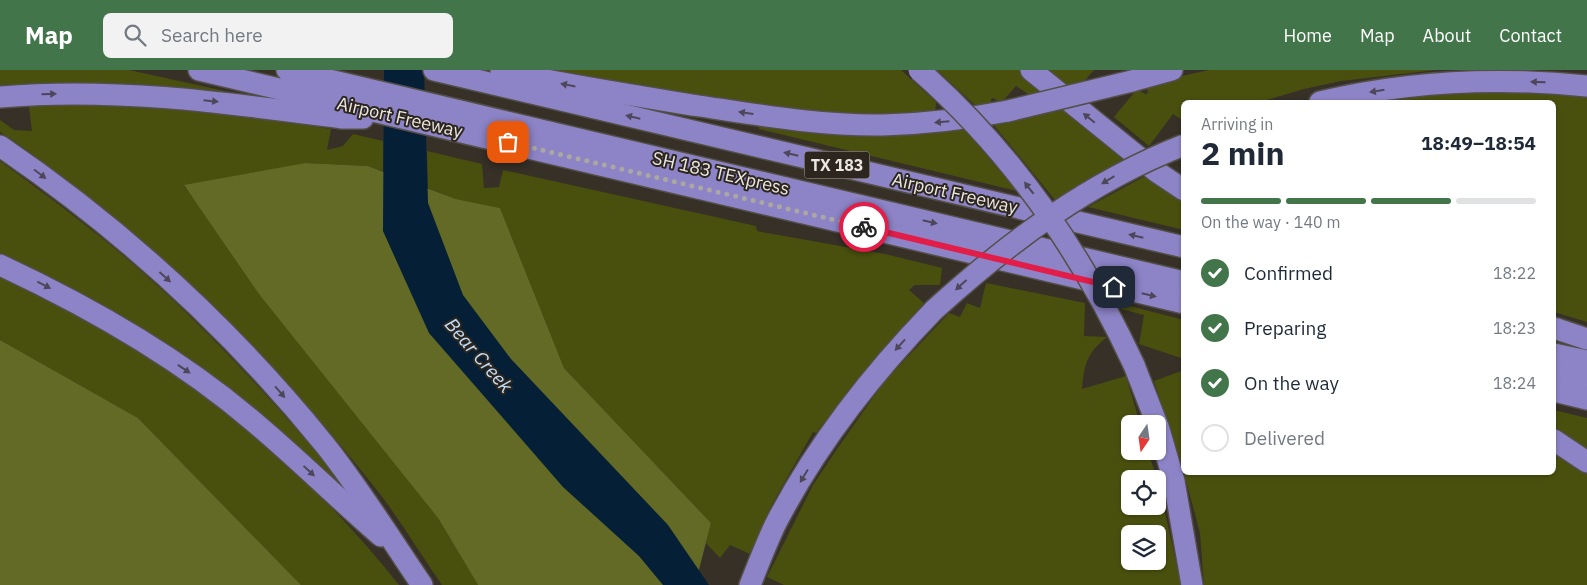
<!DOCTYPE html>
<meta charset="utf-8">
<style>
:root{--surface:#fff;--page:#f2f2f3;--text:#1f2937;--muted:#747a83;--line:#e0e1e3;--accent:#42754a}
body{margin:0;font-family:"IBM Plex Sans",sans-serif;background:var(--page);color:var(--text);height:100vh;display:flex;flex-direction:column;font-size:19px;white-space:nowrap}
*{box-sizing:border-box;margin:0}
p{font-size:16px;color:var(--muted)}
.icon{flex:none;width:28px;height:28px;fill:none;stroke:currentColor;stroke-width:2;stroke-linecap:round;stroke-linejoin:round}
.map{position:relative;flex:1;overflow:hidden}
.side{position:absolute;left:1181px;top:30px;width:375px;height:375px;display:flex;flex-direction:column;background:var(--surface);border-radius:8px;box-shadow:0 1px 4px #0004}
.side>*{flex:none}
.needle{width:32px;rotate:193deg}
.buttons{position:absolute;left:1121px;top:345px;display:grid;gap:10px}
.buttons a{display:grid;place-items:center;width:45px;height:45px;border-radius:8px;background:var(--surface);box-shadow:0 1px 4px #0004;font-size:25px}
.pin{position:absolute;display:grid;place-items:center;width:42px;height:42px;color:#fff;margin:-21px;border-radius:10px;box-shadow:0 2px 8px #0006}
.courier{position:absolute;display:grid;place-items:center;width:50px;height:50px;margin:-25px;border:4px solid #e11d48;border-radius:50%;background:#fff;color:#222;box-shadow:0 1px 6px #0007}
.head em{font-style:normal;font-weight:700}
.head div{display:flex;flex-direction:column-reverse}
.head{display:flex;align-items:center;justify-content:space-between;height:85px;padding:0 20px}
h1{font-size:32px;font-weight:700;line-height:38px}
.bar{display:grid;grid-template-columns:repeat(4,1fr);gap:8px 5px;align-content:center;height:60px;padding:0 20px}
.bar i{height:6px;border-radius:4px;background:var(--line)}
.bar .active{background:var(--accent)}
.bar p{grid-column:span 4}
ol{padding:0 20px;list-style:none}
li{display:flex;align-items:center;gap:15px;height:55px}
li p{margin-inline-start:auto}
li .icon{padding:5px;border-radius:50%;background:var(--accent);color:#fff;stroke-width:4}
li:last-child{color:var(--muted)}
li i{width:28px;height:28px;border:2px solid var(--line);border-radius:50%}
header{display:flex;align-items:center;gap:30px;box-sizing:border-box;height:70px;padding:0 25px;background:var(--accent);color:#fff}
header strong{font-size:24px}
nav{display:flex;gap:28px;margin-inline-start:auto;font-size:18px}
.search{width:350px;height:45px;background:var(--page);display:flex;align-items:center;gap:12px;box-sizing:border-box;padding:0 18px;border-radius:8px;color:var(--muted);font-size:19px}
.map>svg:first-child{display:block}
.green{fill:#49500e;fill-rule:evenodd}
.forest{fill:#626a25}
.water{fill:#041f36}
.lines{fill:none;stroke-linecap:round;stroke-linejoin:round}
.highway-casing{stroke:#534e47;stroke-width:24}
.highway{stroke:#8d84c7;stroke-width:21}
.highway-bridge-casing{stroke:#534e47;stroke-width:24;stroke-linecap:butt}
.highway-bridge{stroke:#8d84c7;stroke-width:21}
.oneway{fill:#4e4759}
.done{stroke:#aca7a1;stroke-width:5;stroke-dasharray:0 9}
.route{stroke:#e11d48;stroke-width:6}
.labels{text-anchor:middle;dominant-baseline:central;stroke-width:4;stroke-linejoin:round;paint-order:stroke}
.shield{fill:#2c261e;stroke:#b2ada7;stroke-width:1}
.shield-label{font-size:16px;font-weight:bold;fill:#ebe7e2}
.street-label{font-size:18px;fill:#ebe7e2;stroke:#2c261e}
.water-label{font-size:19px;font-style:italic;fill:#c0dcf8;stroke:#2c261e}
</style>
<header>
<strong>Map</strong>
<div class="search"><svg class="icon" aria-label="search" viewBox="0 0 24 24"><circle cx="10" cy="10" r="6"/><path d="M15 15l6 6"/></svg>Search here</div>
<nav><a>Home</a><a>Map</a><a>About</a><a>Contact</a></nav>
</header>
<div class="map">
<svg width="1587" height="515" viewBox="0 0 1587 515">
<rect width="100%" height="100%" fill="#363027"/>
<g class="green">
<path d="M0,0H129L243,25C162,17 82,11 0,15Z"/>
<polygon points="535,0 901,0 936,32 935,44 829,46"/>
<polygon points="937,0 1025,0 1051,23 1034,28 1016,16 1001,33 993,28 991,29 991,34 976,36"/>
<polygon points="1046,0 1094,0 1080,16 1068,19"/>
<polygon points="1209,0 1436,0 1341,11 1304,19 1260,32 1184,32 1184,51 1173,44 1149,76 1114,47 1137,19 1145,24 1148,23 1146,14"/>
<polygon points="1516,21 1587,26 1587,252 1554,242 1554,32 1383,32 1425,24"/>
<path d="M28,29L176,35L331,59L327,80L343,76L353,64L383,71V101L368,96L305,93L184,116L438,448L478,515H442C421,485 402,453 380,424C292,312 192,207 79,120C53,100 28,79 0,62V50L14,60L32,61Z"/>
<polygon points="1064,36 1126,88 1055,130 992,53"/>
<path d="M759,55C829,65 894,67 964,59L1017,121L759,59Z"/>
<polygon points="427,81 482,94 484,118 499,117 503,100 756,156 757,161 885,184 942,198 940,215 915,215 909,220 924,233 866,299 816,363 813,362 771,436 750,484 730,475 720,488 706,473 711,453 564,298 500,138 456,129 428,118"/>
<path d="M0,91C45,124 90,157 132,193C215,265 287,346 357,431L159,270L96,231L0,184Z"/>
<polygon points="1149,104 1184,126 1184,160 1088,137"/>
<path d="M0,207C156,276 293,381 399,515H301L138,348L0,270Z"/>
<path d="M986,213L1085,233L1084,266L1107,267C1087,283 1084,294 1082,319L1126,306L1140,354H1130V381H1148L1157,409H1130V436H1158V411L1181,515H784L767,507L813,415L837,379L884,312L949,243L960,247L967,233L980,238ZM1130,464H1158V491H1130Z"/>
<polygon points="1122,234 1184,250 1184,289 1139,274 1144,245 1121,239"/>
<polygon points="1184,300 1184,401 1154,311"/>
<polygon points="1554,340 1587,348 1587,383 1554,363"/>
<polygon points="1554,380 1587,402 1587,515 1204,515 1200,463 1184,403 1554,402"/>
</g>
<g class="forest">
<polygon points="305,93 368,96 456,129 500,138 564,298 711,453 695,515 478,515 438,448 259,224 184,115"/>
<polygon points="0,270 138,348 301,515 0,515"/>
</g>
<polygon class="water" points="384,0 424,0 428,133 463,225 511,289 668,455 709,515 663,515 639,486 563,417 429,263 383,161"/>
<g class="lines">
<defs>
<g id="highway">
<polyline points="199,0 1184,233"/>
<polyline points="287,0 1184,212"/>
<polyline points="434,0 1184,177"/>
<polyline points="1031,0 1157,102 1184,120"/>
<path d="M501,1C566,15 632,25 699,36C759,45 822,56 883,55C926,54 966,49 1008,41"/>
<polyline points="1132,11 1172,0"/>
<path d="M0,27C115,17 228,33 342,48H363"/>
<path d="M1320,32C1407,11 1498,7 1587,16"/>
<path d="M0,76C122,159 232,260 325,375C360,419 390,468 422,515"/>
<path d="M0,195C90,237 178,287 254,352C298,389 338,429 381,466"/>
<polyline points="1554,258 1587,269"/>
<polyline points="1554,284 1587,291"/>
<polyline points="1134,295 1157,354"/>
<polyline points="1554,300 1587,308"/>
<polyline points="1554,321 1587,329"/>
<polyline points="1158,356 1174,411 1192,515"/>
<polyline points="1554,370 1587,392"/>
<path d="M750,515C758,495 766,474 775,455C816,375 872,304 934,240"/>
</g>
</defs>
<use href="#highway" class="highway-casing"/>
<use href="#highway" class="highway"/>
<defs>
<g id="highway-bridge">
<path d="M919,0C1011,81 1082,183 1134,295"/>
<polyline points="1008,41 1132,11"/>
<path d="M934,240C1009,172 1089,112 1184,75"/>
</g>
</defs>
<use href="#highway-bridge" class="highway-bridge-casing"/>
<use href="#highway-bridge" class="highway-bridge"/>
</g>
<defs><path id="oneway-solid" d="M-6-.8H1V-3.2L6.5 0L1 3.2V.8H-6Z" transform="scale(1.25)"/></defs>
<g class="oneway">
<use href="#oneway-solid" transform="translate(1538 12) rotate(-179)"/>
<use href="#oneway-solid" transform="translate(568 15) rotate(-169)"/>
<use href="#oneway-solid" transform="translate(1377 21) rotate(171)"/>
<use href="#oneway-solid" transform="translate(49 24) rotate(-1)"/>
<use href="#oneway-solid" transform="translate(211 31) rotate(6)"/>
<use href="#oneway-solid" transform="translate(746 43) rotate(-172)"/>
<use href="#oneway-solid" transform="translate(633 47) rotate(-167)"/>
<use href="#oneway-solid" transform="translate(1089 48) rotate(-141)"/>
<use href="#oneway-solid" transform="translate(942 52) rotate(175)"/>
<use href="#oneway-solid" transform="translate(791 84) rotate(-167)"/>
<use href="#oneway-solid" transform="translate(40 104) rotate(37)"/>
<use href="#oneway-solid" transform="translate(1108 110) rotate(149)"/>
<use href="#oneway-solid" transform="translate(1029 118) rotate(-128)"/>
<use href="#oneway-solid" transform="translate(930 152) rotate(13)"/>
<use href="#oneway-solid" transform="translate(1136 166) rotate(-167)"/>
<use href="#oneway-solid" transform="translate(165 207) rotate(42)"/>
<use href="#oneway-solid" transform="translate(44 215) rotate(27)"/>
<use href="#oneway-solid" transform="translate(961 215) rotate(138)"/>
<use href="#oneway-solid" transform="translate(1149 225) rotate(13)"/>
<use href="#oneway-solid" transform="translate(900 275) rotate(132)"/>
<use href="#oneway-solid" transform="translate(184 299) rotate(34)"/>
<use href="#oneway-solid" transform="translate(280 322) rotate(49)"/>
<use href="#oneway-solid" transform="translate(309 401) rotate(43)"/>
<use href="#oneway-solid" transform="translate(804 406) rotate(121)"/>
</g>
<g class="lines">
<polyline class="done" points="508,72 864,157"/>
<polyline class="route" points="864,157 1114,217"/>
</g>
<g class="labels">
<rect class="shield" x="804.5" y="81.5" width="65" height="27" rx="4"/>
<g class="shield-label">
<text x="837" y="95">TX 183</text>
</g>
<g class="street-label">
<text transform="translate(400 47) rotate(13)">Airport Freeway</text>
<text transform="translate(721 103) rotate(13)">SH 183 TEXpress</text>
<text transform="translate(955 123) rotate(13)">Airport Freeway</text>
</g>
<g class="water-label">
<text transform="translate(479 285) rotate(49)">Bear Creek</text>
</g>
</g>
</svg>
<div class="buttons">
<a><svg class="needle" viewBox="-14 -14 28 28"><path d="M0-13l5 13h-10z" fill="#e53935"/><path d="M0 13l5-13h-10z" fill="#747a83"/></svg></a>
<a><svg class="icon" aria-label="locate" viewBox="0 0 24 24"><circle cx="12" cy="12" r="6"/><path d="M12 2v4M12 18v4M2 12h4M18 12h4"/></svg></a>
<a><svg class="icon" aria-label="layers" viewBox="0 0 24 24"><path d="M12 4l9 5-9 5-9-5zM3 14l9 5 9-5"/></svg></a>
</div>
<div class="pin" style="left:508px;top:72px;background:#ea580c"><svg class="icon" aria-label="bag" viewBox="0 0 24 24"><path d="M5 8h14l-1 12H6zM9 8a3 3 0 0 1 6 0"/></svg></div>
<div class="pin" style="left:1114px;top:217px;background:#1f2937"><svg class="icon" aria-label="home" viewBox="0 0 24 24"><path d="M3 11l9-7 9 7M6 9v11h12V9"/></svg></div>
<div class="courier" style="left:864px;top:157px"><svg class="icon" aria-label="bike" viewBox="0 0 24 24"><circle cx="6" cy="16" r="4"/><circle cx="18" cy="16" r="4"/><path d="M6 16l4-8h5l3 8M10 8l3 8H6M13 5h3"/></svg></div>
<section class="side">
<div class="head"><div><h1>2 min</h1><p>Arriving in</p></div><em>18:49–18:54</em></div>
<div class="bar"><i class="active"></i><i class="active"></i><i class="active"></i><i></i><p>On the way · 140 m</p></div>
<ol>
<li><svg class="icon" aria-label="check" viewBox="0 0 24 24"><path d="M5 12l5 5 9-10"/></svg>Confirmed<p>18:22</p></li>
<li><svg class="icon" aria-label="check" viewBox="0 0 24 24"><path d="M5 12l5 5 9-10"/></svg>Preparing<p>18:23</p></li>
<li><svg class="icon" aria-label="check" viewBox="0 0 24 24"><path d="M5 12l5 5 9-10"/></svg>On the way<p>18:24</p></li>
<li><i></i>Delivered</li>
</ol>
</section>
</div>
